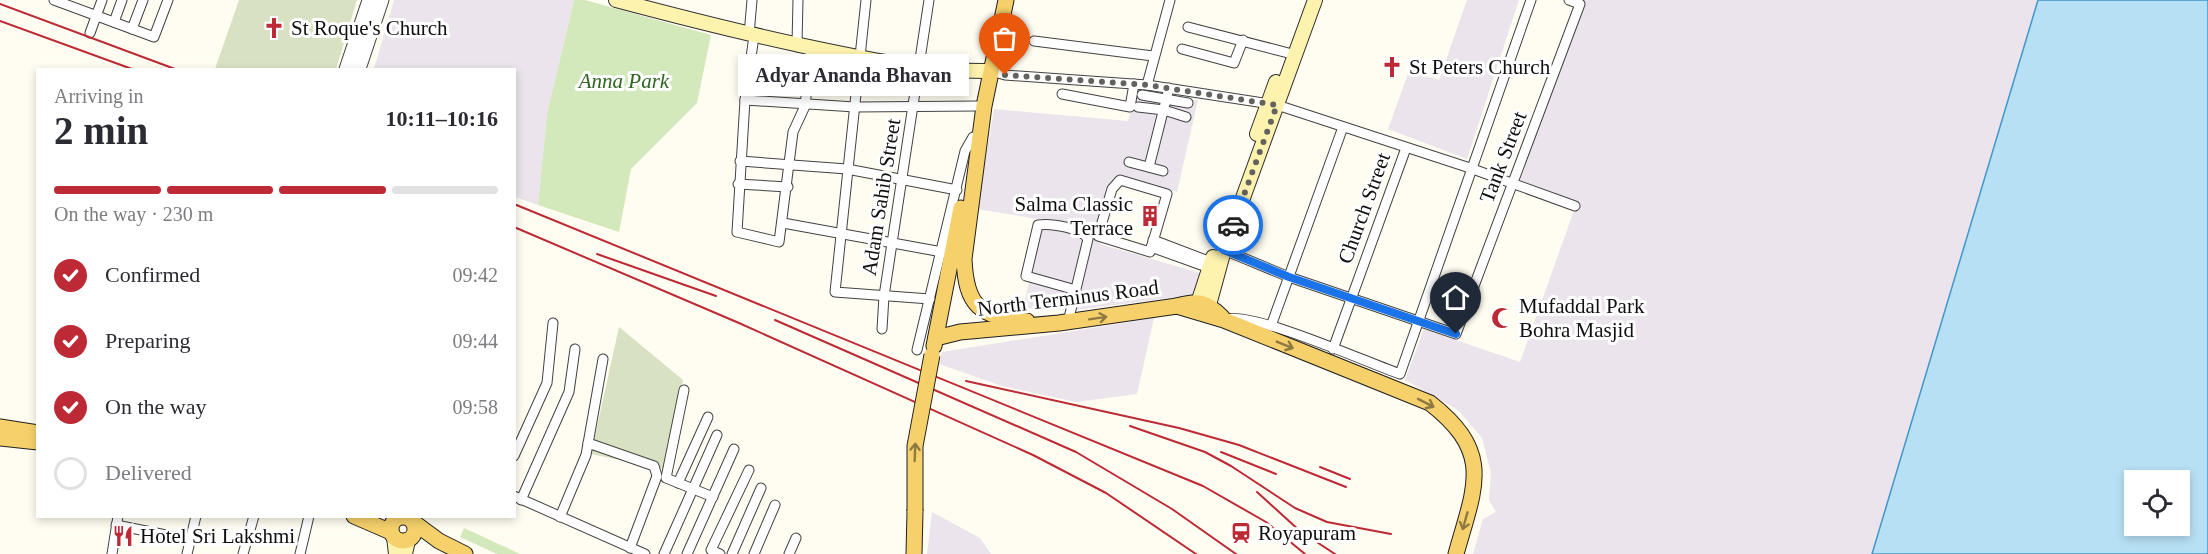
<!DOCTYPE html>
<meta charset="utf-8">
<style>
:root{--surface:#fff;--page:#f7f7f7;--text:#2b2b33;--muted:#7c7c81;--line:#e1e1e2;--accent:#bd2934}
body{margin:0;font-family:Georgia,serif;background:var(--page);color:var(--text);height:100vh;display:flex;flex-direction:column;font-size:22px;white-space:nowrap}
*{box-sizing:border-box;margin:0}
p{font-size:20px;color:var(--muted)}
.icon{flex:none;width:33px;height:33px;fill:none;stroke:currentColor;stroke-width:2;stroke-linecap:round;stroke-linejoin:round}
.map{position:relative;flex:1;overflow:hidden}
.side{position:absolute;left:36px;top:68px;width:480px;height:450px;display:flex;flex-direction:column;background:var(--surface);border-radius:0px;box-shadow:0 3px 9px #0003}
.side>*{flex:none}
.buttons{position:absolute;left:2124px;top:470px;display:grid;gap:12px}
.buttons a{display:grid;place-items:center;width:66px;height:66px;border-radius:0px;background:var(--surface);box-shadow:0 3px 9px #0003;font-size:30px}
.pin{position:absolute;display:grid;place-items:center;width:51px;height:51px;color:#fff;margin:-62px -26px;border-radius:50% 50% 50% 0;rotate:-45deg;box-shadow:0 0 6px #0007}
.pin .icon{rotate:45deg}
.courier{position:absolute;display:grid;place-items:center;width:60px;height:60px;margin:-30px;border:4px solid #1a73e8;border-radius:50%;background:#fff;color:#222;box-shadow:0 2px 8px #0007}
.bubble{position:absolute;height:42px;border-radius:0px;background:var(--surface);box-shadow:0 3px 9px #0003;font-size:20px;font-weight:700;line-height:42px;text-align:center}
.head em{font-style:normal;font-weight:700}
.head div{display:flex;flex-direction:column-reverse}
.head{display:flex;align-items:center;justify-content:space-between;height:102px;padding:0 18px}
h1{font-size:39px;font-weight:700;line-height:45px}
.bar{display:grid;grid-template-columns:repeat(4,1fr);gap:9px 6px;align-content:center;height:72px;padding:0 18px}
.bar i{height:8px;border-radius:4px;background:var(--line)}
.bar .on{background:var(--accent)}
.bar p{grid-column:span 4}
ol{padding:0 18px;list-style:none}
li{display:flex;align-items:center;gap:18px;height:66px}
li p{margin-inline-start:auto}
li .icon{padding:6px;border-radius:50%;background:var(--accent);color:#fff;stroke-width:4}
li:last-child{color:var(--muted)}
li i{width:33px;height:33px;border:3px solid var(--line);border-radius:50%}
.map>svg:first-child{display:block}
.industrial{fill:#ece4ed}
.green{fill:#d4e9bb}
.cemetery{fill:#d8e1c2}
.water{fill:#b7e0f5;stroke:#4097cb;stroke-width:1.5;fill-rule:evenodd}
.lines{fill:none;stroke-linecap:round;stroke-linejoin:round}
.minor-casing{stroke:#424242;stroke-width:11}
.tertiary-casing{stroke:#424242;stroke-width:14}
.secondary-casing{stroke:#313131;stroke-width:16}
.primary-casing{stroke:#202020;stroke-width:17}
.minor{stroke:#fff;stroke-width:9}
.tertiary{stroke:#fff;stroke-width:12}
.secondary{stroke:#fdf2ae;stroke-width:14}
.primary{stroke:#f5d06b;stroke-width:15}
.rail{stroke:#bd2934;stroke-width:2}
.primary-bridge-casing{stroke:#202020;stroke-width:17;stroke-linecap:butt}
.primary-bridge{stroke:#f5d06b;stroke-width:15}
.oneway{stroke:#8e7942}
.done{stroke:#63625e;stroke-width:6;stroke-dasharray:0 10.8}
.route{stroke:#1a73e8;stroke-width:8}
.labels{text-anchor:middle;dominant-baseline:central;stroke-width:6;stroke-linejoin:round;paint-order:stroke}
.poi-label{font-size:21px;fill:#0f0f0f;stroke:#fff;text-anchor:start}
.park-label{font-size:21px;font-style:italic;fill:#306620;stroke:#fff}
.street-label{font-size:21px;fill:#0f0f0f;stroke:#fff}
</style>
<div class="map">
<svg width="2208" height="554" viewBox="0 0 2208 554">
<rect width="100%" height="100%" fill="#fffcf1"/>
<g class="industrial">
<polygon points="394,0 574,0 547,114 538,205 515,197 514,69 374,69"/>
<polygon points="1467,0 1519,0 1467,159 1388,129 1409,71 1439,80"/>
<polygon points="1573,0 2038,0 1872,554 1473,554 1483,519 1496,512 1489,500 1491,473 1482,438 1458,410 1405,380 1424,329 1520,362 1577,202 1519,180 1583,4"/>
<polygon points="1136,94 1198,100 1177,192 1121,177 1100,244 1200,273 1193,295 1076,310 1023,308 1044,220 977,209 994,109 1128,121"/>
<polygon points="1154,318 1137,394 1076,402 1002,386 939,364 942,352"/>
<polygon points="932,512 980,538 991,554 927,554"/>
</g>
<g class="green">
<polygon points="574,0 585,0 711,35 697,103 631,169 619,232 538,205 547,114"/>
<polygon points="464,528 520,554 497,554 460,537"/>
</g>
<g class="cemetery">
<polygon points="239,0 357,0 336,69 215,69"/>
<polygon points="619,327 683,380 664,469 591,454"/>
</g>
<path class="water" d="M2038,0H2208V554H1872ZM2134,480H2180V525H2134Z"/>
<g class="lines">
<defs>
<g id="minor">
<polyline points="54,0 154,37 168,0"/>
<polyline points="866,0 835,292 930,299"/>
<polyline points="114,22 122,0"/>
<polyline points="1188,27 1296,55"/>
<polyline points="132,29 143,0"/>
<polyline points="90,33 102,0"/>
<polyline points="749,35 752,0"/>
<polyline points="754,36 745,100 737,232 779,242 793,132 805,106 811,48"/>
<polyline points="1034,41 1153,56"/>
<polyline points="797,44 798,0"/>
<polyline points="1182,49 1234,63 1243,40"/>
<polyline points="344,69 367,0"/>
<polyline points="361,69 384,0"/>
<polyline points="991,71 1005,75 1147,85 1277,105 1470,168 1575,206"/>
<polyline points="1147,85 1170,0"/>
<polyline points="1062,94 1130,107 1134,84"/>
<polyline points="1142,95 1188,103"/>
<polyline points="745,100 855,107 977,106"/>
<polyline points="1138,107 1164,110 1186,117"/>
<polyline points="740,161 847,169 957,190"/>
<polyline points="1129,162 1163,171"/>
<polyline points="1149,167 1169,88"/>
<polygon points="1120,180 1167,194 1150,252 1098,236 1112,189"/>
<polyline points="738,184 788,187"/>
<polyline points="783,223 942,252"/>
<polyline points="1153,240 1211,262"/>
<polyline points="1151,247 1204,266"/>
<polyline points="1224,250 1289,277 1456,334 1580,4 1569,0"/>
<path d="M1226,319C1255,312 1366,362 1400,374L1531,0"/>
<path d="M1068,322L1088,239C1082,228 1051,223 1038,225L1026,276L1076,290"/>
<polyline points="1271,326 1343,127"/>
<polyline points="882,329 884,296 929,0"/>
<polyline points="1333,349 1406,148"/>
<polyline points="917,350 965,151 973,137"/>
<polyline points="684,390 666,478 713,497"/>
<polyline points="588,443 654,466 657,476 630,548"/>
<polyline points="514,456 547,383 553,323"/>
<polyline points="678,483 708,417"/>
<polyline points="514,496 645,554"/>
<polyline points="521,500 569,392 575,349"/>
<polyline points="560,517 586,455 603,359"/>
<polyline points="116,525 191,540"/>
<polyline points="112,554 118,516"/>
<polyline points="187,554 196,516"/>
<polyline points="243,554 254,516"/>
<polyline points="300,554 309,516"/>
<polyline points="664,554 717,435"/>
<polyline points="687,554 734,449"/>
<polyline points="720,554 711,550 749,470"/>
<polyline points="732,554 761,488"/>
<polyline points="754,554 775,505"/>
<polyline points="789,554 796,538"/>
</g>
<g id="tertiary">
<polyline points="351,69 375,0"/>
<polyline points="405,516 405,517"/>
</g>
<g id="secondary">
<path d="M616,0C676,16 735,31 795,44C860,58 924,72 991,71"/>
<polyline points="1257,134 1276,82"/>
<polyline points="1199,300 1213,257"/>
<polyline points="1209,305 1224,250 1315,0"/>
<polyline points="394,537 396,554"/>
<polyline points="405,554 408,540"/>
</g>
<g id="primary">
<path d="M1006,0L984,106L964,259C966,306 979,317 1027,321"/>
<path d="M1177,306C1198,300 1206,301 1222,317"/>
<path d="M936,338L960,332L1059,323L1177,306L1224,320L1430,403C1494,453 1475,486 1456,554"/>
<polyline points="934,346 961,208"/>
<polyline points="0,427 38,433"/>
<polyline points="0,438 38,442"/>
<polyline points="354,516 391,532"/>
<circle cx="403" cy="529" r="12"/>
<polyline points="412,521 439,541 465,554"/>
<polyline points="914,554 915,511"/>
</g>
</defs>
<use href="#minor" class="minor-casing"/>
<use href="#tertiary" class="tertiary-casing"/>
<use href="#secondary" class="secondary-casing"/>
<use href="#primary" class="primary-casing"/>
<use href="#minor" class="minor"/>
<use href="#tertiary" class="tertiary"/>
<use href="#secondary" class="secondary"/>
<use href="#primary" class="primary"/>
<g class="rail">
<polyline points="0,4 175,69"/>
<polyline points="0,21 132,69"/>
<polyline points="514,204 1203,486 1266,522 1305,554"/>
<polyline points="514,227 739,323 1033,455 1106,493 1196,554"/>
<polyline points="597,254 716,296"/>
<polyline points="775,320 1076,452 1172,509 1236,554"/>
<polyline points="966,381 1179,428 1239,445 1346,487"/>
<polyline points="1130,426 1205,452 1231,466 1295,508 1327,522 1391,534"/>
<polyline points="1221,452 1276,474"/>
<polyline points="1320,467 1350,479"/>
<polyline points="1257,492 1300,531 1335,554"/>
</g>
<defs>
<polyline id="primary-bridge" points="915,511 915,446 932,355"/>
</defs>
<use href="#primary-bridge" class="primary-bridge-casing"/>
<use href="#primary-bridge" class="primary-bridge"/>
</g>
<defs><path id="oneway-shaft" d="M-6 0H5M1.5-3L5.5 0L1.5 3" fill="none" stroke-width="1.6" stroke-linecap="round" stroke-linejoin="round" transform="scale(1.5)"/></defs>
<g class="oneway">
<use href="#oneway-shaft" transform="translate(1098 318) rotate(-9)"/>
<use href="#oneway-shaft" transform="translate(1285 345) rotate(22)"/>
<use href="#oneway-shaft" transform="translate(1426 403) rotate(27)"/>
<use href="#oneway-shaft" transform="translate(915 452) rotate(-88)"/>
<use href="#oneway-shaft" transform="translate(1465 521) rotate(106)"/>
</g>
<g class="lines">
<polyline class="done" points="1005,75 1147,85 1277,105 1233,225"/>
<polyline class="route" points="1233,225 1224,250 1289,277 1456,334"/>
</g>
<defs>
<symbol id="church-bare" viewBox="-9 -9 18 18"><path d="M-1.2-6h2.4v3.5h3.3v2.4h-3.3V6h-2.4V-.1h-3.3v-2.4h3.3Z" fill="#bd2934" stroke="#fff" stroke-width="2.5" paint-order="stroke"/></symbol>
<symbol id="building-bare" viewBox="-9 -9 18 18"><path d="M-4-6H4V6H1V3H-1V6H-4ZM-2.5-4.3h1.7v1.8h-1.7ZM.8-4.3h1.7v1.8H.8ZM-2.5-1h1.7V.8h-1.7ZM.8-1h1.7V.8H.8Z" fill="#bd2934" stroke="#fff" stroke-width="2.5" paint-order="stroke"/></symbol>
<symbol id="mosque-bare" viewBox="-9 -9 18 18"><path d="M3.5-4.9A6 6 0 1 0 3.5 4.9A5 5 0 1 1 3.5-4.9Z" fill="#bd2934" stroke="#fff" stroke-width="2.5" paint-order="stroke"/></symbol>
<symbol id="station-bare" viewBox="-9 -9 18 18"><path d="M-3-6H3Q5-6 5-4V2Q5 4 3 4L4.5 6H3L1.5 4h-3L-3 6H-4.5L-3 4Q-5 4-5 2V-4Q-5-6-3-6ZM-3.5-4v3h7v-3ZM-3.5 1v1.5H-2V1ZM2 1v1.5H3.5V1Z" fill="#bd2934" stroke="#fff" stroke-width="2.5" paint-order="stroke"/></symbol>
<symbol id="restaurant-bare" viewBox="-9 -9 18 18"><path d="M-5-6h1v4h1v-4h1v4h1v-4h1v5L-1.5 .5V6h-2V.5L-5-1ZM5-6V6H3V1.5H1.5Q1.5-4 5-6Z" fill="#bd2934" stroke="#fff" stroke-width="2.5" paint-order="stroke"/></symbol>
</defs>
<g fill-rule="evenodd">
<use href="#church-bare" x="259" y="13" width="30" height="30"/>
<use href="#church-bare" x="1377" y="52" width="30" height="30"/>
<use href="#building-bare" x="1135" y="201" width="30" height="30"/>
<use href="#mosque-bare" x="1487" y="303" width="30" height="30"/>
<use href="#station-bare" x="1226" y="518" width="30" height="30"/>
<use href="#restaurant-bare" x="108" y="521" width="30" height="30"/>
</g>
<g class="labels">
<g class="poi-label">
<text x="291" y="28">St Roque's Church</text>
<text x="1409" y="67">St Peters Church</text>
<text x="1133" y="204" text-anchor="end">Salma Classic<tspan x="1133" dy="24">Terrace</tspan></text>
<text x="1519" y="306">Mufaddal Park<tspan x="1519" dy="24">Bohra Masjid</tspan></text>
<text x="1258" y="533">Royapuram</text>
<text x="140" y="536">Hotel Sri Lakshmi</text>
</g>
<g class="park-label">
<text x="624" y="81">Anna Park</text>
</g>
<g class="street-label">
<text transform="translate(1503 157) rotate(-69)">Tank Street</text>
<text transform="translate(881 197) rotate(-81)">Adam Sahib Street</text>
<text transform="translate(1364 208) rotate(-70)">Church Street</text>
<text transform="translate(1068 298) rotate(-7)">North Terminus Road</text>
</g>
</g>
</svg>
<div class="buttons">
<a><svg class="icon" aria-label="locate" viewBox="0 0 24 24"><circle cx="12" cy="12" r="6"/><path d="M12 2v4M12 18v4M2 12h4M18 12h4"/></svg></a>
</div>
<div class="pin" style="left:1005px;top:75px;background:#ea580c"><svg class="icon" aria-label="bag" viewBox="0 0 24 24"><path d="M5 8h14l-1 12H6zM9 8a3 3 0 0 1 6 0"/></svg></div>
<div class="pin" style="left:1456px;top:334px;background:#1f2937"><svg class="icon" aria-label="home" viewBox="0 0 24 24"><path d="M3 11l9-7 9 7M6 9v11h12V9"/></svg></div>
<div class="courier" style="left:1233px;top:225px"><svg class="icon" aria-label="car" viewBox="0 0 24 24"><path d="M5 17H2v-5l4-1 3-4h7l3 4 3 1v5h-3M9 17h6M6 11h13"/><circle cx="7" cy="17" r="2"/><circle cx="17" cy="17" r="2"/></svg></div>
<div class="bubble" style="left:738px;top:54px;width:231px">Adyar Ananda Bhavan</div>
<section class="side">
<div class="head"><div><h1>2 min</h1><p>Arriving in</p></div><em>10:11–10:16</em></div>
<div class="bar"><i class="on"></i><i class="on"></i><i class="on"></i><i></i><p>On the way · 230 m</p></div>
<ol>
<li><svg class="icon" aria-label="check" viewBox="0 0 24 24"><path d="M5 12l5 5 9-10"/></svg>Confirmed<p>09:42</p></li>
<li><svg class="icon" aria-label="check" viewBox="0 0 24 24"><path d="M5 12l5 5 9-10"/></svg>Preparing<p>09:44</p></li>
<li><svg class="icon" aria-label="check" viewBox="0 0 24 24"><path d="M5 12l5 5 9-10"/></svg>On the way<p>09:58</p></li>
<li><i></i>Delivered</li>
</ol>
</section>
</div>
